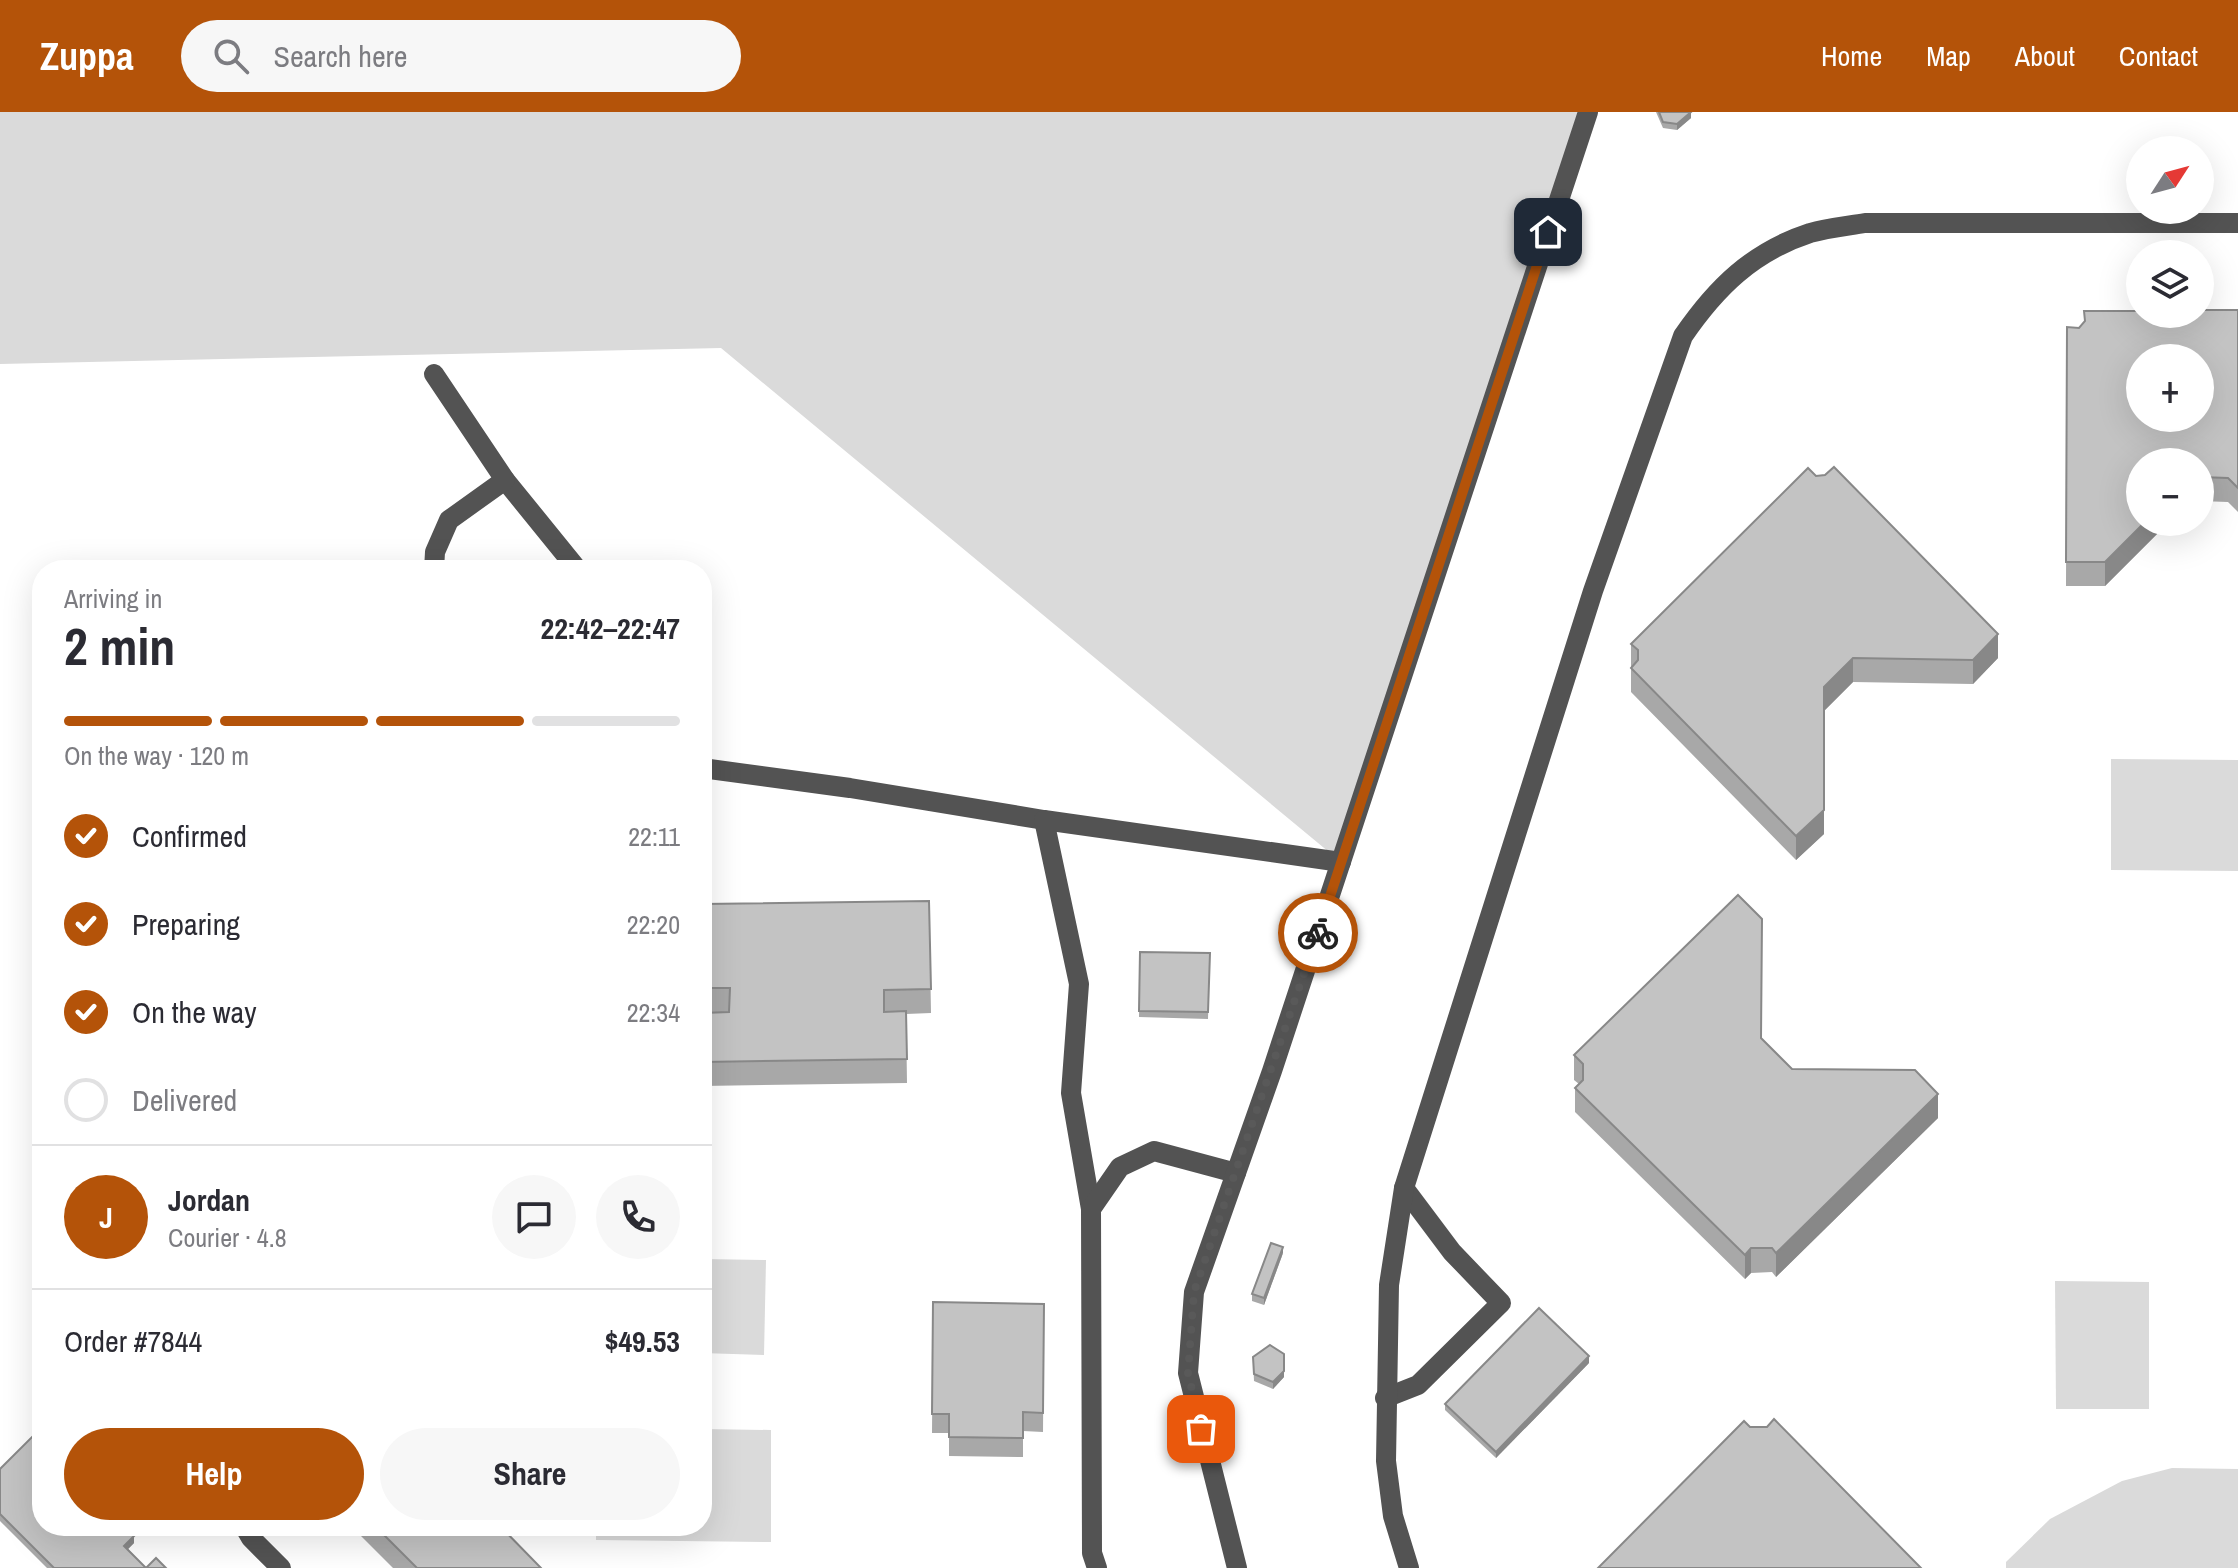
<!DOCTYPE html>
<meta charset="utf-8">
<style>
:root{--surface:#fff;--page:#f7f7f7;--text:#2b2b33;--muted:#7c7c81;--line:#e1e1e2;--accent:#b45309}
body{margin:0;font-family:"Archivo Narrow",sans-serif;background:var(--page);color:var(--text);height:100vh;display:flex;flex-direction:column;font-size:30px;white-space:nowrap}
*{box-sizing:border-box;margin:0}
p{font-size:26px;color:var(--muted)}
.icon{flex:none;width:44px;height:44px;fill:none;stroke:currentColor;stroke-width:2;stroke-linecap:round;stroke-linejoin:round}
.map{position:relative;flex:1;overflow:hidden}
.panel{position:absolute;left:32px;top:448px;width:680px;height:976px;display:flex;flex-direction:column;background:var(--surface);border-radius:32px;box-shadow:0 8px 32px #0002}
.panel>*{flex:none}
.needle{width:52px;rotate:54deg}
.tools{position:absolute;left:2126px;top:24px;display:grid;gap:16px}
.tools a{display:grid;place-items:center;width:88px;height:88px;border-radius:50%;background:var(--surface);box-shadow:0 8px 32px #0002;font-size:40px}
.pin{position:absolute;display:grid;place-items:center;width:68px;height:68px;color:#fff;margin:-34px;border-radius:16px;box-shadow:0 4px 12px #0006}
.courier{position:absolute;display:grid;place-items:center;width:80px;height:80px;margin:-40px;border:6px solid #b45309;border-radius:50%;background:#fff;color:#222;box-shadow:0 2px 10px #0007}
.summary em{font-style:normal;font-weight:700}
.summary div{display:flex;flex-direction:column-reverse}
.summary{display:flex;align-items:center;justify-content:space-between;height:136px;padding:0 32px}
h1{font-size:52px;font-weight:700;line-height:60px}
.bar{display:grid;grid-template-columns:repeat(4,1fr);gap:12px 8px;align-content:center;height:96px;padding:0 32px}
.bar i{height:10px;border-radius:6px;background:var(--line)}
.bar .current{background:var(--accent)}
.bar p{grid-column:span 4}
.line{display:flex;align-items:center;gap:20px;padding:0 32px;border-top:2px solid var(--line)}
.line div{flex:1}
.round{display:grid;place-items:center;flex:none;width:84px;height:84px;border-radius:42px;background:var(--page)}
ol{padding:0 32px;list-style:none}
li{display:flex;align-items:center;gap:24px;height:88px}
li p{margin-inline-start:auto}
li .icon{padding:8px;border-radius:50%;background:var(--accent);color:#fff;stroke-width:4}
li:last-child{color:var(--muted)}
li i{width:44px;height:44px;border:4px solid var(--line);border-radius:50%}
.action{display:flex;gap:16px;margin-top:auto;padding:16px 32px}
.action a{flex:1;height:92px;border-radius:48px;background:var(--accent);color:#fff;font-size:32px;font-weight:700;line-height:92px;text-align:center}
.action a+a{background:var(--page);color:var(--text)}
header{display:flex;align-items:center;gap:48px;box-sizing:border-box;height:112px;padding:0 40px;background:var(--accent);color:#fff}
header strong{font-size:38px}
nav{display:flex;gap:44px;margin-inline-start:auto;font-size:28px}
.search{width:560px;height:72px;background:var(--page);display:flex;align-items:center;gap:20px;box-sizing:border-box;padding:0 28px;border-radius:44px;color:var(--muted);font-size:30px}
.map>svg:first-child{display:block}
.green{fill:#dadada}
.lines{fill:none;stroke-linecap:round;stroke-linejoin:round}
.minor{stroke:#535353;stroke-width:20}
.wall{fill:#a8a8a8}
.shaded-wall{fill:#888}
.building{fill:#c3c3c3;stroke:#888;stroke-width:2;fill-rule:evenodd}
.done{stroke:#595959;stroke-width:8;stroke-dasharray:0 14.4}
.route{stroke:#b45309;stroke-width:10}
</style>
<header>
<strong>Zuppa</strong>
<div class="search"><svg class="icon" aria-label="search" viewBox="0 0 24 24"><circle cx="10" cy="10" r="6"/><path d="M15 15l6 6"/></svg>Search here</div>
<nav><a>Home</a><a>Map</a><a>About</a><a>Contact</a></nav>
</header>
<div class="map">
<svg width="2238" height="1456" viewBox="0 0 2238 1456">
<rect width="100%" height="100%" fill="#fff"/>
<g class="green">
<polygon points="0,0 1588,0 1341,750 721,236 0,252"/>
<polygon points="2111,647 2238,648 2238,759 2111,758"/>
<polygon points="702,1147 766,1148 764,1243 702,1241"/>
<polygon points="2055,1169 2149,1170 2149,1297 2056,1297"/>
<polygon points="702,1317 771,1318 771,1430 596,1428 596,1414 702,1414"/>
<polygon points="2172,1356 2238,1357 2238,1456 2006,1456 2006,1450 2050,1407 2122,1369"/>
</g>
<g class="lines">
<g class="minor">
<polyline points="505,368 578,458"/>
<polyline points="434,458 435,440 449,408 505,368 434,262"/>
<polyline points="702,656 850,676 1044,708"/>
<polyline points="1091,1097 1071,981 1079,872 1044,708 1341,750"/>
<polyline points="1385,1286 1418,1273 1501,1191 1452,1140 1404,1076"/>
<polyline points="244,1414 251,1426 281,1456"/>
<polyline points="1097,1456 1092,1441 1091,1097 1120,1055 1154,1039 1236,1061"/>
<polyline points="1237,1456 1188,1261 1194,1180 1272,959 1588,0"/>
<path d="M1409,1456L1393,1404L1386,1349L1389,1173L1404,1076L1593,479L1683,224C1716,176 1752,140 1810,121C1827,116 1847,114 1865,111H2238"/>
</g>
</g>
<g class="wall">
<polygon points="1656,0 1691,0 1691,6 1677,18 1663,16"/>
<polygon points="2238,198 2238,400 2228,390 2200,389 2200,350 2140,410 2169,410 2105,474 2066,474 2067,215 2079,216 2084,211 2084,199"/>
<polygon points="1631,532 1998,546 1973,572 1853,570 1824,599 1824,722 1796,748 1631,580"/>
<polygon points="929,789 931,901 906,902 907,971 702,974 702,792"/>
<polygon points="1140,840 1210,841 1208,907 1139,905"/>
<polygon points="1761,926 1792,957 1938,1006 1776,1165 1772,1160 1751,1161 1745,1167 1575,1000 1575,976 1579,972 1574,968 1574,943"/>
<polygon points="1283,1141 1264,1193 1252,1189 1252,1182"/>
<polygon points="933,1190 1044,1192 1043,1320 1023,1319 1023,1345 949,1344 949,1321 932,1321"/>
<polygon points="1253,1245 1284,1265 1273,1277 1254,1269"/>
<polygon points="1589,1251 1496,1346 1445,1298 1445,1292"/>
<polygon points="0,1357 134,1431 128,1437 146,1456 166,1456 47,1456 0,1409"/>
<polygon points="351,1414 500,1414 541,1456 393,1456"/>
</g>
<g class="shaded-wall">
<polygon points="1691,0 1691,6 1677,18 1677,12"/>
<polygon points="2145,410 2169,410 2105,474 2105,450"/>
<polygon points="1998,522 1998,546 1973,572 1973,548"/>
<polygon points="1853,546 1853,570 1824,599 1824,722 1796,748 1796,724 1824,575"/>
<polygon points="1938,982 1938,1006 1776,1165 1776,1141"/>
<polygon points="1283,1135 1283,1141 1264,1193 1264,1186"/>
<polygon points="1751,1136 1751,1161 1745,1167 1745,1143"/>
<polygon points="1589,1244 1589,1251 1496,1346 1496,1340"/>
<polygon points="1284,1259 1284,1265 1273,1277 1273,1270"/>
<polygon points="134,1424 134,1431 124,1441 124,1434"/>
</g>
<g class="building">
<polygon points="1659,0 1691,0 1677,12 1663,10"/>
<path d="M2200,198H2238V376L2228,366L2200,365V350H2140V410H2145L2105,450H2066L2067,215L2079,216L2085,209L2084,199H2140V202H2200ZM2140,246H2200V306H2140Z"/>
<polygon points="1834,355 1998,522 1973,548 1853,546 1824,575 1824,698 1796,724 1631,556 1638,548 1638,538 1631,532 1808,356 1816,364 1825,363"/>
<polygon points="1738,783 1762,807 1761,926 1792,957 1915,958 1938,982 1776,1141 1772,1136 1751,1136 1745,1143 1575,976 1583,968 1583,952 1574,943"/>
<polygon points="929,789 931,877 884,878 884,900 906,899 907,947 702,950 702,901 729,900 730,876 702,876 702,792"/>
<polygon points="1140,840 1210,841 1208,900 1139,899"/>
<polygon points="1271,1131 1283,1135 1264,1186 1252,1182"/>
<polygon points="933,1190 1044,1192 1043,1301 1023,1300 1023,1326 949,1325 949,1302 932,1302"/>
<polygon points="1539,1196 1589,1244 1496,1340 1445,1292"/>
<polygon points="1270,1233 1284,1242 1284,1259 1273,1270 1254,1262 1253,1245"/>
<polygon points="1774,1307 1921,1456 1598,1456 1744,1309 1750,1315 1767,1315"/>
<polygon points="33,1324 42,1332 42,1414 124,1414 134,1424 124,1434 146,1456 156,1446 166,1456 54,1456 0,1402 0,1357"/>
<polygon points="375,1414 500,1414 541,1456 417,1456"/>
</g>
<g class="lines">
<polyline class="done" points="1201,1317 1188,1261 1194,1180 1318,821"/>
<polyline class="route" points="1318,821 1548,120"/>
</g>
</svg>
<div class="tools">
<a><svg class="needle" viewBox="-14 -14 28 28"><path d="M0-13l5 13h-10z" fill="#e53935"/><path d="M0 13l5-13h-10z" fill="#7c7c81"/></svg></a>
<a><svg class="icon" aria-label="layers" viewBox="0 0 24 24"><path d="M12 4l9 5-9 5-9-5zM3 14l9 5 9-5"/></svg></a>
<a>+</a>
<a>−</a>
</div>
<div class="pin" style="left:1201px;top:1317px;background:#ea580c"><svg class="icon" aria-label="bag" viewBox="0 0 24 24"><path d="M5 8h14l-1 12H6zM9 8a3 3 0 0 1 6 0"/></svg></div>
<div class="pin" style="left:1548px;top:120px;background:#1f2937"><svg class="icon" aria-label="home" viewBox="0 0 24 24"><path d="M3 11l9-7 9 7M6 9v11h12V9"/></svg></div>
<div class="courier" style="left:1318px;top:821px"><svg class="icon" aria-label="bike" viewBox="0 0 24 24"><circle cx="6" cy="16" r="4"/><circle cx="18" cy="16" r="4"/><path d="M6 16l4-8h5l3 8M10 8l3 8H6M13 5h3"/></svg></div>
<section class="panel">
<div class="summary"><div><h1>2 min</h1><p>Arriving in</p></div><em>22:42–22:47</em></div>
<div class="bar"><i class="current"></i><i class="current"></i><i class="current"></i><i></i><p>On the way · 120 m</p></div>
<ol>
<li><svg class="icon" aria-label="check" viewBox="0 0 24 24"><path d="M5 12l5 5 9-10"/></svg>Confirmed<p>22:11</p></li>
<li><svg class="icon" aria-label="check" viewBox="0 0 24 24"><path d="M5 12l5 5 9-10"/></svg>Preparing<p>22:20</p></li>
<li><svg class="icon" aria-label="check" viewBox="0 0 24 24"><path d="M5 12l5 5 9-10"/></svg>On the way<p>22:34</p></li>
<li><i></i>Delivered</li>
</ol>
<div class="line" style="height:144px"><b class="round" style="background:var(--accent);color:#fff">J</b><div><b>Jordan</b><p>Courier · 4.8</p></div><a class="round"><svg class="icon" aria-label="chat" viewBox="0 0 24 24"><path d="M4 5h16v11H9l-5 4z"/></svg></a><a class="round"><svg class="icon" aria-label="phone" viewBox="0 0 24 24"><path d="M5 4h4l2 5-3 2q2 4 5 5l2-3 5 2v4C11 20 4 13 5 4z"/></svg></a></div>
<div class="line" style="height:104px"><div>Order #7844</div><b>$49.53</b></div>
<div class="action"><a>Help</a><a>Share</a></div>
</section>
</div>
